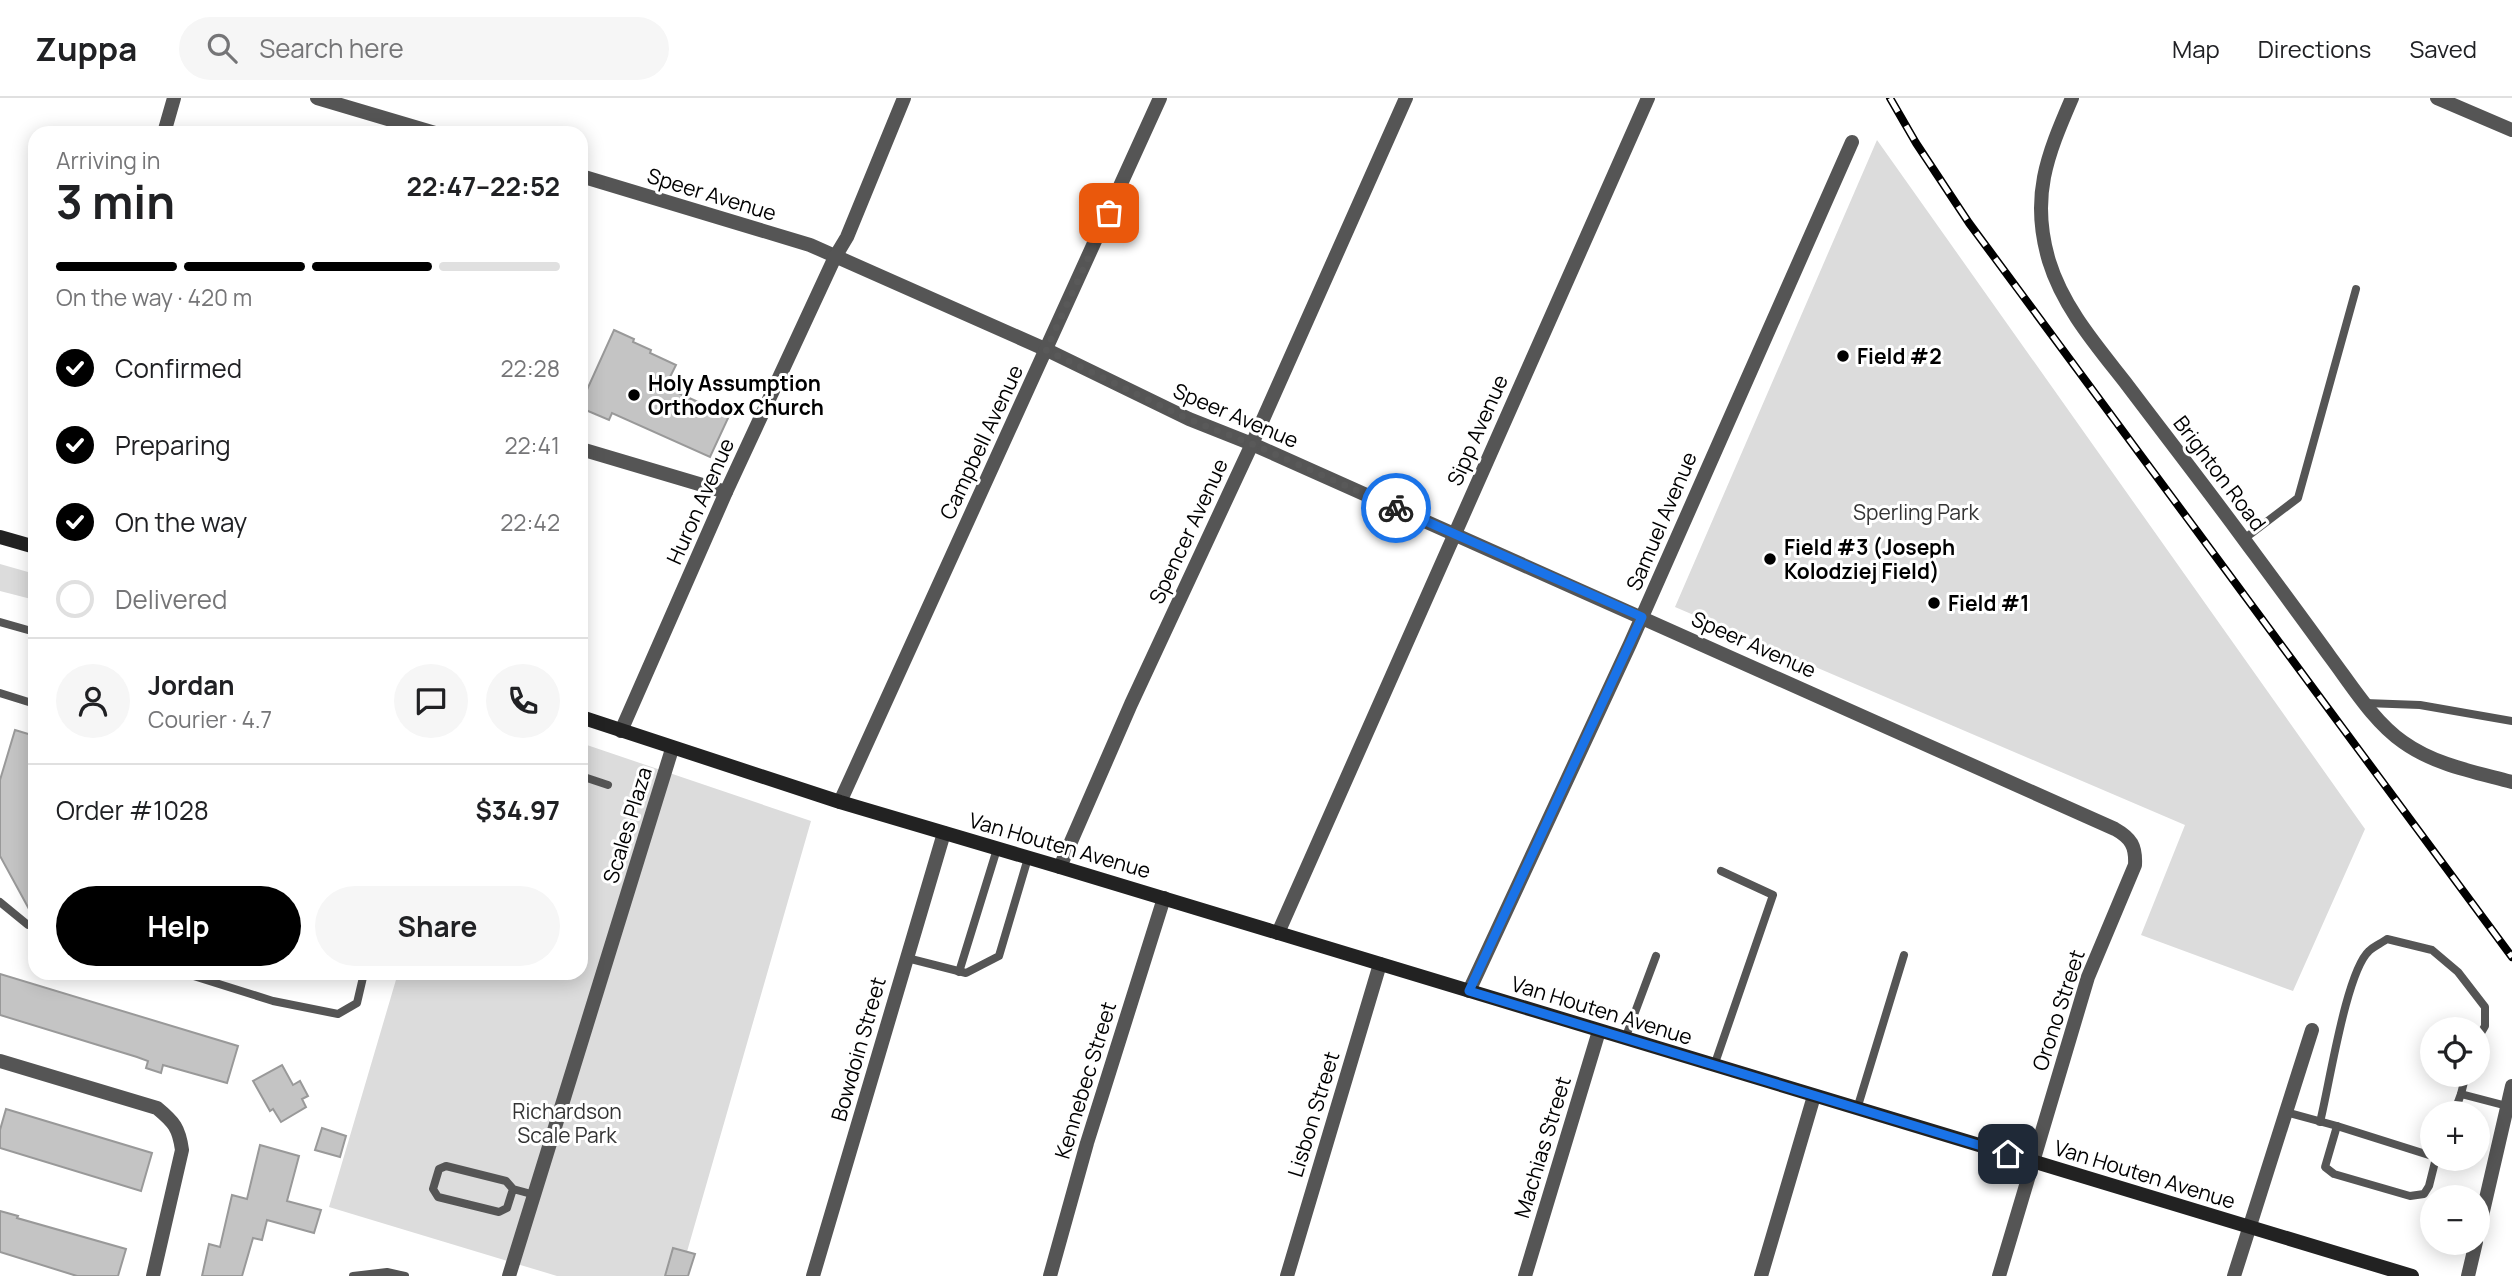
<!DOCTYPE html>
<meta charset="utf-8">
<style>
:root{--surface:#fff;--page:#f6f6f6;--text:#202124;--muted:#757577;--line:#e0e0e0;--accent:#000}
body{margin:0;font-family:Manrope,sans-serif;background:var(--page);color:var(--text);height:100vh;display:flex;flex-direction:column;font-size:26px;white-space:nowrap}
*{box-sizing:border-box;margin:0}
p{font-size:23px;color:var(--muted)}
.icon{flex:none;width:38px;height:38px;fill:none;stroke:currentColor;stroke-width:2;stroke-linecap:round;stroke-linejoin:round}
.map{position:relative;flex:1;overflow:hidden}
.details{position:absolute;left:28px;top:28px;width:560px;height:854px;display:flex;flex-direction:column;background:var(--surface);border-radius:21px;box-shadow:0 4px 18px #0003}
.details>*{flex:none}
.fabs{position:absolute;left:2420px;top:919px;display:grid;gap:14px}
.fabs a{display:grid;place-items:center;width:70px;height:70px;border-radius:50%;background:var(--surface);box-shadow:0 4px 18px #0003;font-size:35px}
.pin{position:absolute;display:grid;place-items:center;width:60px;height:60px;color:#fff;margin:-30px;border-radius:14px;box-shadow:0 4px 10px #0006}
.courier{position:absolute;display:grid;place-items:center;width:70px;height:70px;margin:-35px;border:5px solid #1a73e8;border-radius:50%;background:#fff;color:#222;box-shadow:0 2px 9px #0007}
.overview em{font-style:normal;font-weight:700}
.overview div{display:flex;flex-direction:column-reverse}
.overview{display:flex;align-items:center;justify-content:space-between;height:119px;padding:0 28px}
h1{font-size:46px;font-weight:700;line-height:52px}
.bar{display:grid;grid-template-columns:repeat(4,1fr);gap:10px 7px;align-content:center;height:84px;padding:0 28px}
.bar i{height:9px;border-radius:5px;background:var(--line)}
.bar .active{background:var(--accent)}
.bar p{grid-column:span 4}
.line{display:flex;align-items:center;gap:18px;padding:0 28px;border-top:2px solid var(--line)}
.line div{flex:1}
.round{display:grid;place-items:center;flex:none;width:74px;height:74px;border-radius:37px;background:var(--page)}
ol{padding:0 28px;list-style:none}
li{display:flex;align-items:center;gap:21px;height:77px}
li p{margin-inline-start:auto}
li .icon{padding:7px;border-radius:50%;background:var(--accent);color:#fff;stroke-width:4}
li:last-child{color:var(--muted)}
li i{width:38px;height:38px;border:4px solid var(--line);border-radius:50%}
.primary-button{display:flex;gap:14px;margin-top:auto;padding:14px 28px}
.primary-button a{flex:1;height:80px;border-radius:42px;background:var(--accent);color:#fff;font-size:28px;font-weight:700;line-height:80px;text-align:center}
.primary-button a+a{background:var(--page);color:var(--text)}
header{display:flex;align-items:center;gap:42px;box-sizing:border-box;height:98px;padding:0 35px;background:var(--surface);border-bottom:2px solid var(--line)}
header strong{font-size:33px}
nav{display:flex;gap:38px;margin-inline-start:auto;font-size:24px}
.search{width:490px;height:63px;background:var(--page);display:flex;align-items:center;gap:18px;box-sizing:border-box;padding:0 24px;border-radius:38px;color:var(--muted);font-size:26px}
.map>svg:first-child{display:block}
.green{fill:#dcdcdc}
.building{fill:#c4c4c4;stroke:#999;stroke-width:2}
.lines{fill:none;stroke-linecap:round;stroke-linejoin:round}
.service{stroke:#555;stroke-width:8}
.minor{stroke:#555;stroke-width:14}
.tertiary{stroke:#555;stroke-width:14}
.secondary{stroke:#222;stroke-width:14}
.rail-casing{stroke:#000;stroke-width:8}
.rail{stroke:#fff;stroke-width:5;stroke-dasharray:16;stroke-linecap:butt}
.done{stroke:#595959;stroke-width:7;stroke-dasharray:0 12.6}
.route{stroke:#1a73e8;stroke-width:9}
.poi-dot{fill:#000;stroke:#fff;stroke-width:2.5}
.labels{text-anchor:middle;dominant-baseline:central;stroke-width:6;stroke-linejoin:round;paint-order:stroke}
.street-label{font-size:21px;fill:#000;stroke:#fff}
.poi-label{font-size:21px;font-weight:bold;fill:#000;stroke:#fff;text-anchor:start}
.park-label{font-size:21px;fill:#333;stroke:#fff}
</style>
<header>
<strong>Zuppa</strong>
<div class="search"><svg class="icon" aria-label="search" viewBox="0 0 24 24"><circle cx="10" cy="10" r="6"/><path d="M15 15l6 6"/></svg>Search here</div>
<nav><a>Map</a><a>Directions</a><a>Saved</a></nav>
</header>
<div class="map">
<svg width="2512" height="1178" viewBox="0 0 2512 1178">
<rect width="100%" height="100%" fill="#fff"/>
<g class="green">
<polygon points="1877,42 2365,731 2293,893 2141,837 2185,727 1675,509"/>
<polygon points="0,466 35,476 35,502 0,493"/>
<polygon points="581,645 811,723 680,1178 557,1178 329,1109 398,875 581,875"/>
</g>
<g class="building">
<polygon points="614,232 634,241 633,244 651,252 650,255 676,267 665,289 729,318 710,359 612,315 609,322 581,310 581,305"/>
<polygon points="15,632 35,638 35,822 0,758 0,682"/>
<polygon points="0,876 238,948 227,985 163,967 161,975 146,970 148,963 137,959 0,917"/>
<polygon points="282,967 293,987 300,983 308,998 302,1001 306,1009 281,1024 273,1011 270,1013 253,983"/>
<polygon points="6,1011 152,1055 141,1093 0,1050 0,1032"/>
<polygon points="322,1030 346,1038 340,1059 315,1052"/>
<polygon points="260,1047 299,1058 287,1103 321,1112 314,1135 267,1122 262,1142 253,1140 242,1178 202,1178 209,1146 220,1149 232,1097 247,1101"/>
<polygon points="0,1113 18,1118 17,1120 126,1151 118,1178 77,1178 0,1154"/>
<polygon points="673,1150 695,1156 688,1178 665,1178"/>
</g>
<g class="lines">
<g class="service">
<polyline points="2244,441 2298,400 2356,191"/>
<polyline points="0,524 35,534"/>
<polyline points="0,595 35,606"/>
<polyline points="2365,605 2420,607 2512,623"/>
<polyline points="581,678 608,687"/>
<polyline points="0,804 28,827 35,829"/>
<polyline points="907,860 966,875 999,858 1028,760"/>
<polyline points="959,874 997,751"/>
<polyline points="184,875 273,903 338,916 357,905 364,875"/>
<polyline points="1625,941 1656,858"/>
<polyline points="1714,968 1773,797 1721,773"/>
<polyline points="2461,996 2466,976"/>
<polyline points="1857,1011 1904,857"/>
<polyline points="2286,1014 2337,1028 2432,1058"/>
<polyline points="2454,1015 2461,996 2507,1008"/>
<path d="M2320,1024C2329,989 2346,874 2369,853C2374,848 2382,845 2387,841L2432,852L2458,874L2485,909V928L2478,940"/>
<polyline points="2337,1028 2325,1069 2334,1076 2410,1098 2424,1096 2429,1088 2436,1060"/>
<polyline points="513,1091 507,1110 499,1114 438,1099 433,1091 439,1071 446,1068 506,1083 513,1091 535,1097"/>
<polyline points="353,1178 387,1174 405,1178"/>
</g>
<g class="minor">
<polyline points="317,0 435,35"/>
<path d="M2072,0C2047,58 2030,99 2049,163C2063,209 2096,247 2125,284C2162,333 2200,382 2237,432C2268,474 2300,517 2331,560C2352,588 2374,624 2403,644C2435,667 2475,674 2512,684"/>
<polyline points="2437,0 2512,32"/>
<polyline points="164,35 174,0"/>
<path d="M581,78L810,147L1047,252L1189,321L1252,346L2115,731C2131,740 2136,748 2135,767L2088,879L1999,1178"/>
<polyline points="581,351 726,394"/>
<polyline points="621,633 726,394 835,159 847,139 904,0"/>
<polyline points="840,704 1160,0"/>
<polyline points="1060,769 1131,606 1252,346 1406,0"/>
<polyline points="1278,835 1648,0"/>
<polyline points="1469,893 1630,546 1852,44"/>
<path d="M0,963L157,1010C174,1024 179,1030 182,1052L153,1178"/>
<polyline points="509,1178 672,651"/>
<polyline points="813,1178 944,735"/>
<polyline points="1050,1178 1087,1045 1164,800"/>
<polyline points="1287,1178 1380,866"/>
<polyline points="1525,1178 1599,933"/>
<polyline points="1761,1178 1814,998"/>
<polyline points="2234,1178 2312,932"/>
</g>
<g class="tertiary">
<polyline points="2478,1135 2512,988"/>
<polyline points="2468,1178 2476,1144"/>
</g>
<g class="secondary">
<polyline points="0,439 35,449"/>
<polyline points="581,619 840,704 1060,769 2412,1178"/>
</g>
<defs>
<polyline id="rail" points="1890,0 1916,45 1969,125 2512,859"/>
</defs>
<use href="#rail" class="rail-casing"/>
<use href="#rail" class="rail"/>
</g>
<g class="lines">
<polyline class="done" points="1109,115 1046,252 1188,321 1252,346 1396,410"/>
<polyline class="route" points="1396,410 1642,519 1469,893 2008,1056"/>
</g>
<g class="poi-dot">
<circle cx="1843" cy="258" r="7"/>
<circle cx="634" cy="297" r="7"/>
<circle cx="1770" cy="461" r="7"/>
<circle cx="1934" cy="505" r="7"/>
</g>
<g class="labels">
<g class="street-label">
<text transform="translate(712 96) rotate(17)">Speer Avenue</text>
<text transform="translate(1236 317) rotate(23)">Speer Avenue</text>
<text transform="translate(1477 332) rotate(-66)">Sipp Avenue</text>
<text transform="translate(981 344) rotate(-65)">Campbell Avenue</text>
<text transform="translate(2220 375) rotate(53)">Brighton Road</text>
<text transform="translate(700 403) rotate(-66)">Huron Avenue</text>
<text transform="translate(1661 423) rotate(-67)">Samuel Avenue</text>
<text transform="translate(1188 433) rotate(-65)">Spencer Avenue</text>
<text transform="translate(1754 546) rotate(24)">Speer Avenue</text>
<text transform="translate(627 727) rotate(-73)">Scales Plaza</text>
<text transform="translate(1060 747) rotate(16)">Van Houten Avenue</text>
<text transform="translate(1602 912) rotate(17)">Van Houten Avenue</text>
<text transform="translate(2058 912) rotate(-72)">Orono Street</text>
<text transform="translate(858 951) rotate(-74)">Bowdoin Street</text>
<text transform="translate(1085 982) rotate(-73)">Kennebec Street</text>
<text transform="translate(1313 1016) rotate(-73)">Lisbon Street</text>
<text transform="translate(1542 1049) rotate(-73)">Machias Street</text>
<text transform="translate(2145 1076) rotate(17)">Van Houten Avenue</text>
</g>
<g class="poi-label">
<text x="1857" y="258">Field #2</text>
<text x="648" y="285">Holy Assumption<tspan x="648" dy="24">Orthodox Church</tspan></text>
<text x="1784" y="449">Field #3 (Joseph<tspan x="1784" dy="24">Kolodziej Field)</tspan></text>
<text x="1948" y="505">Field #1</text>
</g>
<g class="park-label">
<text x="1916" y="414">Sperling Park</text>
<text x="567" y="1013">Richardson<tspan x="567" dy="24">Scale Park</tspan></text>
</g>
</g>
</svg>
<div class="fabs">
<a><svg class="icon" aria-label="locate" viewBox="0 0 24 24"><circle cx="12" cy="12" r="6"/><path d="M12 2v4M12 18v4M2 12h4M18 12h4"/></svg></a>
<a>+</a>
<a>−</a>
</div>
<div class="pin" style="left:1109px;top:115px;background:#ea580c"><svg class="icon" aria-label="bag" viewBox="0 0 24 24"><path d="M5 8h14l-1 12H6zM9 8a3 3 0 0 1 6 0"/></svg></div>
<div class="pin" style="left:2008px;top:1056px;background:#1f2937"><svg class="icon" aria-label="home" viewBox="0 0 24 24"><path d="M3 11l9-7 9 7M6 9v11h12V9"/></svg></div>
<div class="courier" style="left:1396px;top:410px"><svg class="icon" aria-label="bike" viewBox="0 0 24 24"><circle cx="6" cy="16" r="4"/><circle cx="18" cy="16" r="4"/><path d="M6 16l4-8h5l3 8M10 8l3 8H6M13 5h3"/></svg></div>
<section class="details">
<div class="overview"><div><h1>3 min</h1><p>Arriving in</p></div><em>22:47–22:52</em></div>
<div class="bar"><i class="active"></i><i class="active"></i><i class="active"></i><i></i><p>On the way · 420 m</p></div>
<ol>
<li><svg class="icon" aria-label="check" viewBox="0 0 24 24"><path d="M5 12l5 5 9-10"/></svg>Confirmed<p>22:28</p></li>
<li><svg class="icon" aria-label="check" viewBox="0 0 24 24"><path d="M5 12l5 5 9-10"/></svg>Preparing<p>22:41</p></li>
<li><svg class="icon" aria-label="check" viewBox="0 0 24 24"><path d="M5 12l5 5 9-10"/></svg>On the way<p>22:42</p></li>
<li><i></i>Delivered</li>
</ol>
<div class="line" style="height:126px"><a class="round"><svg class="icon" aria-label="person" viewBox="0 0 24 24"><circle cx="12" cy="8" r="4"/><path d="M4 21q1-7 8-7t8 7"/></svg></a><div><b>Jordan</b><p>Courier · 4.7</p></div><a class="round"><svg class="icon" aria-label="chat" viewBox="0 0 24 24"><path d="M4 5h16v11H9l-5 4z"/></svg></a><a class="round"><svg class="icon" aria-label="phone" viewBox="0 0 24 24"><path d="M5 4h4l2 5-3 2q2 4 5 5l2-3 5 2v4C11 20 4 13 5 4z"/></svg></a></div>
<div class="line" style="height:91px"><div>Order #1028</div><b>$34.97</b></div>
<div class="primary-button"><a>Help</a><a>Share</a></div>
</section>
</div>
